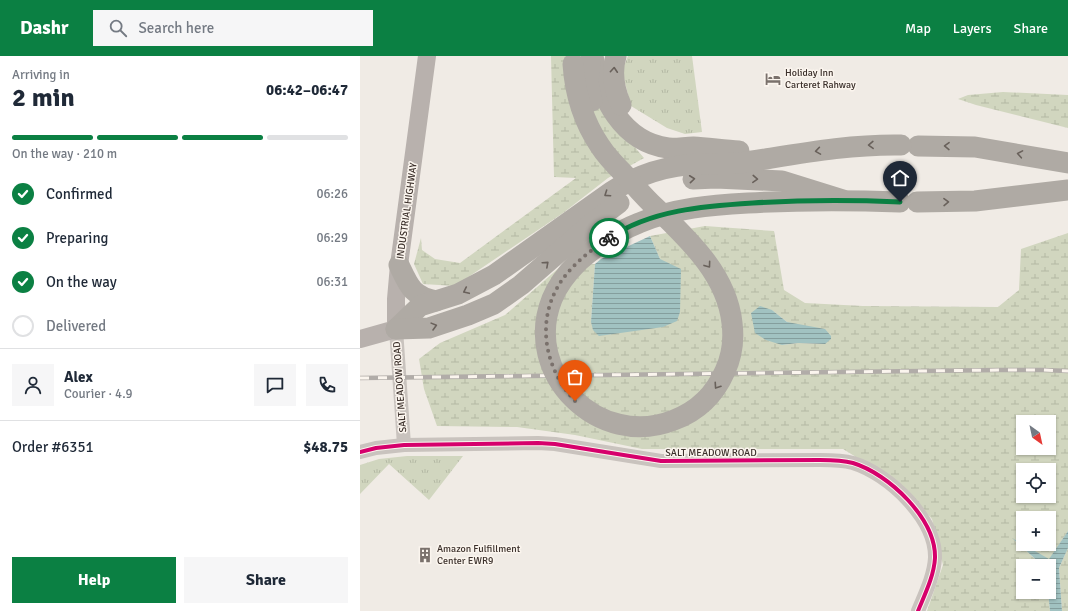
<!DOCTYPE html>
<meta charset="utf-8">
<style>
:root{--surface:#fff;--page:#f6f6f7;--text:#1f2937;--muted:#747a83;--line:#e0e1e3;--accent:#0b8043}
body{margin:0;font-family:Signika,sans-serif;background:var(--page);color:var(--text);height:100vh;display:flex;flex-direction:column;font-size:15px;white-space:nowrap}
*{box-sizing:border-box;margin:0}
p{font-size:13px;color:var(--muted)}
.icon{flex:none;width:22px;height:22px;fill:none;stroke:currentColor;stroke-width:2;stroke-linecap:round;stroke-linejoin:round}
.map{position:relative;flex:1;overflow:hidden}
.sheet{display:flex;flex-direction:column;background:var(--surface);width:360px}
.sheet>*{flex:none}
.needle{width:26px;rotate:147deg}
.fabs{position:absolute;left:656px;top:359px;display:grid;gap:8px}
.fabs a{display:grid;place-items:center;width:40px;height:40px;border-radius:0px;background:var(--surface);box-shadow:0 1px 3px #0004;font-size:20px}
.pin{position:absolute;display:grid;place-items:center;width:34px;height:34px;color:#fff;margin:-41px -17px;border-radius:50% 50% 50% 0;rotate:-45deg;box-shadow:0 0 4px #0007}
.pin .icon{rotate:45deg}
.courier{position:absolute;display:grid;place-items:center;width:40px;height:40px;margin:-20px;border:3px solid #0b8043;border-radius:50%;background:#fff;color:#222;box-shadow:0 1px 5px #0007}
.head em{font-style:normal;font-weight:800}
.head div{display:flex;flex-direction:column-reverse}
.head{display:flex;align-items:center;justify-content:space-between;height:68px;padding:0 12px}
h1{font-size:26px;font-weight:800;line-height:30px}
.bar{display:grid;grid-template-columns:repeat(4,1fr);gap:6px 4px;align-content:center;height:48px;padding:0 12px}
.bar i{height:5px;border-radius:3px;background:var(--line)}
.bar .selected{background:var(--accent)}
.bar p{grid-column:span 4}
.line{display:flex;align-items:center;gap:10px;padding:0 12px;border-top:1px solid var(--line)}
.line div{flex:1}
.round{display:grid;place-items:center;flex:none;width:42px;height:42px;border-radius:0px;background:var(--page)}
ol{padding:0 12px;list-style:none}
li{display:flex;align-items:center;gap:12px;height:44px}
li p{margin-inline-start:auto}
li .icon{padding:4px;border-radius:50%;background:var(--accent);color:#fff;stroke-width:4}
li:last-child{color:var(--muted)}
li i{width:22px;height:22px;border:2px solid var(--line);border-radius:50%}
.action{display:flex;gap:8px;margin-top:auto;padding:8px 12px}
.action a{flex:1;height:46px;border-radius:0px;background:var(--accent);color:#fff;font-size:16px;font-weight:800;line-height:46px;text-align:center}
.action a+a{background:var(--page);color:var(--text)}
header{display:flex;align-items:center;gap:24px;box-sizing:border-box;height:56px;padding:0 20px;background:var(--accent);color:#fff}
header strong{font-size:19px}
nav{display:flex;gap:22px;margin-inline-start:auto;font-size:14px}
.search{width:280px;height:36px;background:var(--page);display:flex;align-items:center;gap:10px;box-sizing:border-box;padding:0 14px;border-radius:0px;color:var(--muted);font-size:15px}
main{display:flex;flex:1;min-height:0}
.map>svg:first-child{display:block}
.grass{fill:url(#grass-tufts)}
.wetland{fill:url(#wetland-marsh);fill-rule:evenodd}
.water{fill:url(#water-rules)}
.lines{fill:none;stroke-linecap:round;stroke-linejoin:round}
.minor{stroke:#c9c3be;stroke-width:14}
.major{stroke:#b8b1ad;stroke-width:18}
.highway{stroke:#afaaa4;stroke-width:21}
.rail-casing{stroke:#b1aca8;stroke-width:4.5}
.rail{stroke:#fbf5ee;stroke-width:3;stroke-dasharray:9;stroke-linecap:butt}
.highway-bridge{stroke:#afaaa4;stroke-width:21}
.cycleway-casing{stroke:#fbf5ee;stroke-width:6}
.cycleway{stroke:#d6006c;stroke-width:4}
.oneway{stroke:#69615b}
.done{stroke:#7a716c;stroke-width:4;stroke-dasharray:0 7.2}
.route{stroke:#0b8043;stroke-width:5}
.labels{text-anchor:middle;dominant-baseline:central;stroke-width:3;stroke-linejoin:round;paint-order:stroke}
.poi-label{font-size:10px;fill:#3b302b;stroke:#fbf5ee;text-anchor:start}
.street-label{font-size:10px;fill:#3b302b;stroke:#fbf5ee}
</style>
<header>
<strong>Dashr</strong>
<div class="search"><svg class="icon" aria-label="search" viewBox="0 0 24 24"><circle cx="10" cy="10" r="6"/><path d="M15 15l6 6"/></svg>Search here</div>
<nav><a>Map</a><a>Layers</a><a>Share</a></nav>
</header>
<main>
<section class="sheet">
<div class="head"><div><h1>2 min</h1><p>Arriving in</p></div><em>06:42–06:47</em></div>
<div class="bar"><i class="selected"></i><i class="selected"></i><i class="selected"></i><i></i><p>On the way · 210 m</p></div>
<ol>
<li><svg class="icon" aria-label="check" viewBox="0 0 24 24"><path d="M5 12l5 5 9-10"/></svg>Confirmed<p>06:26</p></li>
<li><svg class="icon" aria-label="check" viewBox="0 0 24 24"><path d="M5 12l5 5 9-10"/></svg>Preparing<p>06:29</p></li>
<li><svg class="icon" aria-label="check" viewBox="0 0 24 24"><path d="M5 12l5 5 9-10"/></svg>On the way<p>06:31</p></li>
<li><i></i>Delivered</li>
</ol>
<div class="line" style="height:72px"><a class="round"><svg class="icon" aria-label="person" viewBox="0 0 24 24"><circle cx="12" cy="8" r="4"/><path d="M4 21q1-7 8-7t8 7"/></svg></a><div><b>Alex</b><p>Courier · 4.9</p></div><a class="round"><svg class="icon" aria-label="chat" viewBox="0 0 24 24"><path d="M4 5h16v11H9l-5 4z"/></svg></a><a class="round"><svg class="icon" aria-label="phone" viewBox="0 0 24 24"><path d="M5 4h4l2 5-3 2q2 4 5 5l2-3 5 2v4C11 20 4 13 5 4z"/></svg></a></div>
<div class="line" style="height:52px"><div>Order #6351</div><b>$48.75</b></div>
<div class="action"><a>Help</a><a>Share</a></div>
</section>
<div class="map">
<svg width="708" height="555" viewBox="0 0 708 555">
<defs>
<pattern id="grass-tufts" width="24" height="20" patternUnits="userSpaceOnUse"><rect width="24" height="20" fill="#d1d6bf"/><path d="M3 7l-1-3M5 7V3M7 7l1-3M15 17l-1-3M17 17v-4M19 17l1-3" fill="none" stroke="#b4b8a4"/></pattern>
<pattern id="wetland-marsh" width="20" height="14" patternUnits="userSpaceOnUse"><rect width="20" height="14" fill="#d1d6bf"/><path d="M1 5h8M5 5V1M11 12h8M15 12V8" fill="none" stroke="#b4b8a4"/></pattern>
<pattern id="water-rules" width="6" height="5" patternUnits="userSpaceOnUse"><rect width="6" height="5" fill="#a1c2c1"/><path d="M0 2.5h6" fill="none" stroke="#849e9d"/></pattern>
</defs>
<rect width="100%" height="100%" fill="#f0ebe5"/>
<g class="grass">
<polygon points="268,0 332,0 342,76 325,78 307,72 271,50 262,15"/>
<polygon points="47,400 103,400 69,444 29,408 0,438 0,409 19,403"/>
</g>
<g class="wetland">
<polygon points="191,0 230,0 239,49 284,102 248,122 203,157 95,230 63,228 54,208 61,182 62,194 75,203 100,207 216,122 194,121"/>
<polygon points="643,36 708,39 708,72 616,49 598,43 608,39"/>
<path d="M345,170L414,175L424,234L445,247L503,250L638,251L659,234L661,193L708,177V475L689,504L654,484L683,510H663V536H688L690,555H567L583,509L572,463L540,428L483,393H282L215,379L157,371L77,370L64,333L59,303L80,287L145,259L201,210L235,208L231,266L300,203L290,180ZM412,254L427,266L465,288L438,287L422,289ZM663,366H689V392H663ZM663,414H689V440H663ZM663,462H689V488H663Z"/>
<polygon points="708,492 708,555 702,555 699,512"/>
</g>
<g class="water">
<polygon points="290,180 300,203 321,213 320,256 317,265 303,271 239,280 233,274 231,266 235,208 241,203"/>
<polygon points="400,250 412,254 427,266 465,273 471,280 471,283 465,288 438,287 422,289 406,284 395,277 391,257"/>
<polygon points="708,475 708,492 699,512 702,555 690,555 688,536 689,510 683,510 652,482 689,503"/>
</g>
<g class="lines">
<g class="minor">
<polyline points="36,273 44,389"/>
<path d="M0,396L16,392L44,389L178,387L195,388L301,405L460,404C471,404 482,404 493,407C529,418 576,463 575,502C574,520 565,538 558,555"/>
</g>
<polyline class="major" points="0,283 36,273 36,243 39,209 67,0"/>
<g class="highway">
<path d="M233,0C240,41 262,86 308,92C316,93 325,91 333,91C348,92 364,94 379,95"/>
<path d="M256,0C251,17 254,33 261,49"/>
<polyline points="558,90 615,91 708,107"/>
<polyline points="333,123 356,122 422,125 483,144"/>
<polyline points="557,146 615,145 708,134"/>
<path d="M218,206C236,190 256,176 279,167C313,152 352,149 388,147C439,144 489,144 540,146"/>
<path d="M39,209C49,230 52,240 76,245"/>
<path d="M36,273L60,250L98,238L134,219L251,136C277,119 308,109 340,108C353,107 367,108 380,107C433,99 486,88 541,89"/>
<polyline points="36,273 69,272 108,259 134,248 161,229 230,169 259,147"/>
</g>
<defs>
<polyline id="rail" points="0,322 640,314 683,314 708,315"/>
</defs>
<use href="#rail" class="rail-casing"/>
<use href="#rail" class="rail"/>
<g class="highway-bridge">
<polyline points="231,0 228,25 232,45"/>
<path d="M213,8C215,38 223,65 240,90C247,101 256,110 265,119C275,130 285,142 296,152C329,184 367,219 372,267C374,283 372,300 365,315C355,338 338,355 314,364C239,394 162,318 192,243C198,228 207,217 218,206"/>
</g>
<defs>
<path id="cycleway" d="M0,396L16,392L44,389L178,387L195,388L301,405L460,404C471,404 482,404 493,407C529,418 576,463 575,502C574,520 565,538 558,555"/>
</defs>
<use href="#cycleway" class="cycleway-casing"/>
<use href="#cycleway" class="cycleway"/>
</g>
<defs><path id="oneway-chevron" d="M-2-3.5L2.5 0L-2 3.5" fill="none" stroke-width="1.6" stroke-linecap="round" stroke-linejoin="round"/></defs>
<g class="oneway">
<use href="#oneway-chevron" transform="translate(254 14) rotate(-86)"/>
<use href="#oneway-chevron" transform="translate(511 89) rotate(178)"/>
<use href="#oneway-chevron" transform="translate(587 90) rotate(-179)"/>
<use href="#oneway-chevron" transform="translate(458 95) rotate(171)"/>
<use href="#oneway-chevron" transform="translate(660 98) rotate(-170)"/>
<use href="#oneway-chevron" transform="translate(332 123) rotate(-6)"/>
<use href="#oneway-chevron" transform="translate(395 123) rotate(3)"/>
<use href="#oneway-chevron" transform="translate(247 138) rotate(146)"/>
<use href="#oneway-chevron" transform="translate(586 146) rotate(-1)"/>
<use href="#oneway-chevron" transform="translate(186 208) rotate(-42)"/>
<use href="#oneway-chevron" transform="translate(348 209) rotate(54)"/>
<use href="#oneway-chevron" transform="translate(106 235) rotate(155)"/>
<use href="#oneway-chevron" transform="translate(74 270) rotate(-15)"/>
<use href="#oneway-chevron" transform="translate(357 330) rotate(124)"/>
</g>
<g class="lines">
<path class="done" d="M215,345C184,312 175,263 202,224C214,207 231,194 249,182"/>
<path class="route" d="M249,182C291,154 344,150 393,147C442,144 491,144 540,146"/>
</g>
<defs>
<symbol id="hotel-bare" viewBox="-9 -9 18 18"><path d="M-6-4.5h1.5V1H6V5H4.5V3h-9V5H-6ZM-4 0a1.8 1.8 0 1 1 3.6 0ZM.5 0V-2.5h3Q6-2.5 6 0Z" fill="#7a716c" stroke="#fbf5ee" stroke-width="2.5" paint-order="stroke"/></symbol>
<symbol id="building-bare" viewBox="-9 -9 18 18"><path d="M-4-6H4V6H1V3H-1V6H-4ZM-2.5-4.3h1.7v1.8h-1.7ZM.8-4.3h1.7v1.8H.8ZM-2.5-1h1.7V.8h-1.7ZM.8-1h1.7V.8H.8Z" fill="#7a716c" stroke="#fbf5ee" stroke-width="2.5" paint-order="stroke"/></symbol>
</defs>
<g fill-rule="evenodd">
<use href="#hotel-bare" x="402" y="12" width="22" height="22"/>
<use href="#building-bare" x="54" y="488" width="22" height="22"/>
</g>
<g class="labels">
<g class="poi-label">
<text x="425" y="17">Holiday Inn<tspan x="425" dy="12">Carteret Rahway</tspan></text>
<text x="77" y="493">Amazon Fulfillment<tspan x="77" dy="12">Center EWR9</tspan></text>
</g>
<g class="street-label">
<text transform="translate(47 155) rotate(-82)">INDUSTRIAL HIGHWAY</text>
<text transform="translate(40 331) rotate(-94)">SALT MEADOW ROAD</text>
<text x="351" y="397">SALT MEADOW ROAD</text>
</g>
</g>
</svg>
<div class="fabs">
<a><svg class="needle" viewBox="-14 -14 28 28"><path d="M0-13l5 13h-10z" fill="#e53935"/><path d="M0 13l5-13h-10z" fill="#747a83"/></svg></a>
<a><svg class="icon" aria-label="locate" viewBox="0 0 24 24"><circle cx="12" cy="12" r="6"/><path d="M12 2v4M12 18v4M2 12h4M18 12h4"/></svg></a>
<a>+</a>
<a>−</a>
</div>
<div class="pin" style="left:215px;top:345px;background:#ea580c"><svg class="icon" aria-label="bag" viewBox="0 0 24 24"><path d="M5 8h14l-1 12H6zM9 8a3 3 0 0 1 6 0"/></svg></div>
<div class="pin" style="left:540px;top:146px;background:#1f2937"><svg class="icon" aria-label="home" viewBox="0 0 24 24"><path d="M3 11l9-7 9 7M6 9v11h12V9"/></svg></div>
<div class="courier" style="left:249px;top:182px"><svg class="icon" aria-label="bike" viewBox="0 0 24 24"><circle cx="6" cy="16" r="4"/><circle cx="18" cy="16" r="4"/><path d="M6 16l4-8h5l3 8M10 8l3 8H6M13 5h3"/></svg></div>
</div>
</main>
